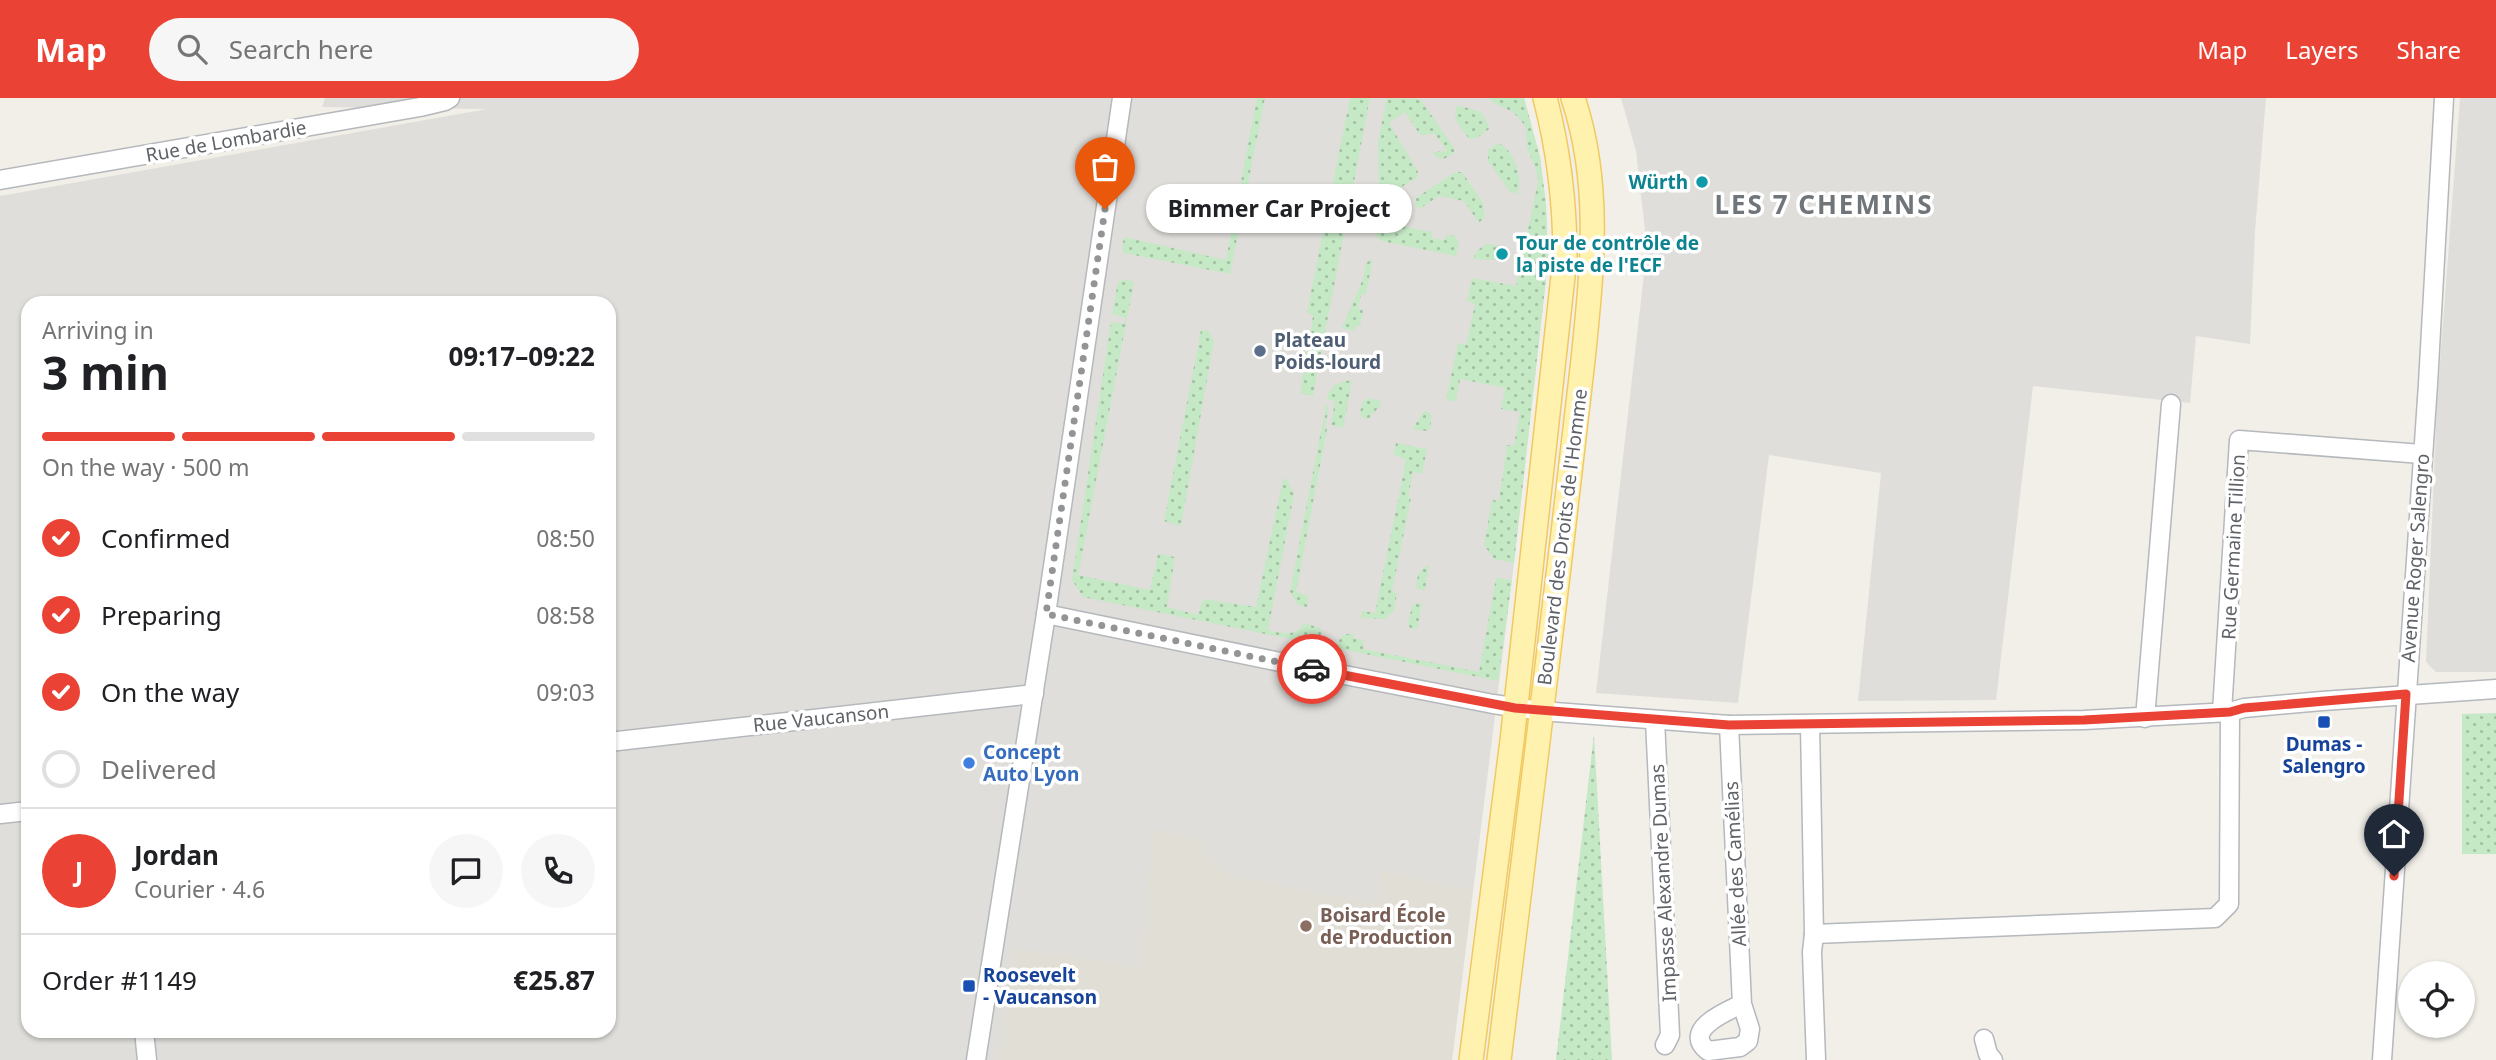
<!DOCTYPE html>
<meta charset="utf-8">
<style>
:root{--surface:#fff;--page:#f6f6f6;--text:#202124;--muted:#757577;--line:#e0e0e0;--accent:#ea4335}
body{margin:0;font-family:"Noto Sans",sans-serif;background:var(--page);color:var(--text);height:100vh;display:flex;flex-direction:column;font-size:26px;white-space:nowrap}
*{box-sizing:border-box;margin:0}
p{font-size:23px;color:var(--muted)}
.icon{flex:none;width:38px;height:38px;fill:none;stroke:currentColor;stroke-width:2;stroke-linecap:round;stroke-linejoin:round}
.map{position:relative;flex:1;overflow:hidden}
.panel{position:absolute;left:21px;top:198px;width:595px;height:742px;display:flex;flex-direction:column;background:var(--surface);border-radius:21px;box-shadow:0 2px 5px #0004}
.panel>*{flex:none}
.tools{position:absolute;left:2398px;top:863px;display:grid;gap:14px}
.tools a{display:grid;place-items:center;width:77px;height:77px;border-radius:50%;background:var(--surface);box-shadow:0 2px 5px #0004;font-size:35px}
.pin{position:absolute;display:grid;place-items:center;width:60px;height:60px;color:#fff;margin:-72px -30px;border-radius:50% 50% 50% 0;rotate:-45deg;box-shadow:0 0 7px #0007}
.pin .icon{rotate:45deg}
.courier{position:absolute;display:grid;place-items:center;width:70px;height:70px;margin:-35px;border:5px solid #ea4335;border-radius:50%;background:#fff;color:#222;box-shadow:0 2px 9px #0007}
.bubble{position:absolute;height:49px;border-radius:24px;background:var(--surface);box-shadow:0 2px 5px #0004;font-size:23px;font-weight:700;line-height:49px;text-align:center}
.headline em{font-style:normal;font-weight:700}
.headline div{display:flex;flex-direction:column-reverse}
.headline{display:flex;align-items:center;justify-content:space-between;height:119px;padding:0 21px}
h1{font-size:46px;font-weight:700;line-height:52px}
.bar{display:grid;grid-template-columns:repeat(4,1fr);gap:10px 7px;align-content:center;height:84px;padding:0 21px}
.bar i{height:9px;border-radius:5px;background:var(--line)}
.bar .current{background:var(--accent)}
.bar p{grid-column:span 4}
.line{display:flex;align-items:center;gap:18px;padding:0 21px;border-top:2px solid var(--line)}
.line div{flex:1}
.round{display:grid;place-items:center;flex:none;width:74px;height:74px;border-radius:37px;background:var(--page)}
ol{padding:0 21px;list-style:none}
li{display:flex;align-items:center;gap:21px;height:77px}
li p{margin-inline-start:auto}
li .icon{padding:7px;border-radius:50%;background:var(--accent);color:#fff;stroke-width:4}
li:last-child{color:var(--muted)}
li i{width:38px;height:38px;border:4px solid var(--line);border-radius:50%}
header{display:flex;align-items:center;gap:42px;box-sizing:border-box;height:98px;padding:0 35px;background:var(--accent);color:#fff}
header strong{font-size:33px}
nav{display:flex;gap:38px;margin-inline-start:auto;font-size:24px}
.search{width:490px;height:63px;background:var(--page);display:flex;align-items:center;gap:18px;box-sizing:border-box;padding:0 24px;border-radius:38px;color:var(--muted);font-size:26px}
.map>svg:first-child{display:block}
.industrial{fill:#e0deda;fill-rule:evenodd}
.education{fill:#e1ded6}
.grass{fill:url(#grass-dots)}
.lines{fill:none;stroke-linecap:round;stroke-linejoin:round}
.minor-casing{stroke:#b5b8bc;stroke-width:21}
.major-casing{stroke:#f2c960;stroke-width:26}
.minor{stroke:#fff;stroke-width:18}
.major{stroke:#fff2af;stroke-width:23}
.done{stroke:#929495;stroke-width:7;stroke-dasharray:0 12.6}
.route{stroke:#ea4335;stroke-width:9}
.culture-dot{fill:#0f9aa8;stroke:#fff;stroke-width:2.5}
.service-dot{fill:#5c6f8a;stroke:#fff;stroke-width:2.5}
.transit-dot{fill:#1a4fb4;stroke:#fff;stroke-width:2.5}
.shop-dot{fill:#3f7fe0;stroke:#fff;stroke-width:2.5}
.education-dot{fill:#8d6e63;stroke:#fff;stroke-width:2.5}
.labels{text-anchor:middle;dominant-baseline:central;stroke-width:7;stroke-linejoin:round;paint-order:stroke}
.street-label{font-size:19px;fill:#5f6368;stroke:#fff}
.culture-label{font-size:19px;font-weight:bold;fill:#0d838f;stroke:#fff;text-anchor:end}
.service-label{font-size:19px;font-weight:bold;fill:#4e5e75;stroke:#fff;text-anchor:start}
.transit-label{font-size:19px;font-weight:bold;fill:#164399;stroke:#fff}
.shop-label{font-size:19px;font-weight:bold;fill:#366cbe;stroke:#fff;text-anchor:start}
.education-label{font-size:19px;font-weight:bold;fill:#785e54;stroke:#fff;text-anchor:start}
.district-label{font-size:26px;font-weight:bold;letter-spacing:2px;fill:#70757a;stroke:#fff}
</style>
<header>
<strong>Map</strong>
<div class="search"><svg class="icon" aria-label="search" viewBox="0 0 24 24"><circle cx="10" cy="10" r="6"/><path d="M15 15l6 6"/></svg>Search here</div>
<nav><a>Map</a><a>Layers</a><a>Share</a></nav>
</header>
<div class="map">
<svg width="2496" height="962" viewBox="0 0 2496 962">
<defs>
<pattern id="grass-dots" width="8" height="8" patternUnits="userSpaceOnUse" patternTransform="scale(1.75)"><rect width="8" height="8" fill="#c5e8c5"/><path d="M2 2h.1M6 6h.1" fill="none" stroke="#a3c0a4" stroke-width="1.8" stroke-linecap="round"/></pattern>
</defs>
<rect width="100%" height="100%" fill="#f1efe8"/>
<g class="industrial">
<path d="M325,0H1524L1540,59L1546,106L1548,163L1514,465L1452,962H0V98L487,11L322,9ZM28,205H609V933H28Z"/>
<polygon points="1621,0 2266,0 2255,133 2250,246 2196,238 2190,305 2033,288 1996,602 1858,603 1881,375 1769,357 1738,605 1596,595 1647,150 1636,53"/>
<polygon points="2460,0 2496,0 2496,574 2436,574 2426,564 2437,305"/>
</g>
<polygon class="education" points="1153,731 1206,743 1206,755 1230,778 1378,806 1380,774 1472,791 1452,962 998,962 1015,850 1141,870"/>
<g class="grass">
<polygon points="1257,0 1265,0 1230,176 1124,155 1122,150 1124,139 1226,162"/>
<polygon points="1350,0 1370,0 1313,298 1300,295 1313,218 1307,214"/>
<path d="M1387,0L1420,1L1454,50V55L1444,61L1436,59L1433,54L1447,53L1435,36L1420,37L1405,14L1389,25L1418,74L1417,80C1410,84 1402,87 1398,94C1391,107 1396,123 1409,129C1416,132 1425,133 1432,134V140L1444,142L1446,137L1456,138L1459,146L1456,158L1381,143L1373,134L1379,94L1378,44Z"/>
<path d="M1489,0H1524L1540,59L1546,106L1548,163L1514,465L1494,461L1484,447L1492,402L1499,403L1507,347L1514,348L1520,314L1501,311L1505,290L1460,281L1456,303L1446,302L1458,245L1466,247L1475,206L1467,203L1472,180L1516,188L1538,84C1538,72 1532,63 1528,53C1523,39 1533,34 1517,18C1509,9 1497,10 1489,0Z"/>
<polygon points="1457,7 1481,14 1489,28 1489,31 1477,40 1469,41 1455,21"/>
<path d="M1498,45C1515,52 1523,80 1517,96L1510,94L1488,63V52Z"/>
<polygon points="1455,74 1462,74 1483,105 1485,118 1479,125 1464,103 1439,98 1421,110 1415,109 1416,100"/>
<polygon points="1486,146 1504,148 1503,151 1497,150 1495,162 1473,161 1477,153"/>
<polygon points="1373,160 1366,196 1361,197 1358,211 1363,212 1360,228 1356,228 1355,233 1342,230 1363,181 1366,165"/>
<path d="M1124,181L1134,184L1078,477L1150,492L1158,456L1175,459L1167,509L1198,517L1203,501L1256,509L1283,381H1287L1294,396L1268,532C1282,535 1295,540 1304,525L1320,530L1322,534L1320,547L1083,499L1072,482L1111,224L1124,226L1126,220L1112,216L1118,184Z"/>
<polygon points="1201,232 1208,232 1214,243 1181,428 1164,423"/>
<path d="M1352,282L1343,330L1331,327L1335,303L1327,301C1329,287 1340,284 1352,282Z"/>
<polygon points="1368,300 1381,303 1380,308 1367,322 1362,319 1360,314 1363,303"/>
<polygon points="1326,307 1329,308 1325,330 1327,331 1296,494 1309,498 1307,509 1298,507 1290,494"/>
<polygon points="1425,312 1432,318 1430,331 1426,333 1412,331"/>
<polygon points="1396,345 1427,351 1422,376 1413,374 1408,399 1411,400 1392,493 1397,496 1394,512 1385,521 1361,520 1362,513 1375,515 1406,362 1393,356"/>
<path d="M1429,467L1425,492L1417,491C1415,482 1419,470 1429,467Z"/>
<polygon points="1496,480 1512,482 1498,583 1336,550 1340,540 1345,536 1354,536 1353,540 1364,542 1363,551 1479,574"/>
<polygon points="1417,505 1422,506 1417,531 1410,530 1408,526 1412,508"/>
<polygon points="2496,615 2496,756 2462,756 2462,616"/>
<polygon points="1594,636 1612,962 1556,962"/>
</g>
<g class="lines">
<defs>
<g id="minor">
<polyline points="0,82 420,9 445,3 450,0"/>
<polyline points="1046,516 1324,573 1493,606 1541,613 1729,627 2084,622 2230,614 2244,610 2322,603 2496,591"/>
<polyline points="2222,614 2239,342 2422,356"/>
<polyline points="2145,620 2171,306"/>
<polyline points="1655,622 1670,937 1665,947"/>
<path d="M1729,627L1742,906L1750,931L1748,943L1740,949L1708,953C1681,932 1727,913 1742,906"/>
<polyline points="1810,627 1814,836 2215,820 2229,806 2230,614"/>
<polyline points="609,644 1034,596"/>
<polyline points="0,716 28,713"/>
<polyline points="1814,836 1812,854 1816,962"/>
<polyline points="144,933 147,962"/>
<polyline points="1984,941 1988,956 1993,962"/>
<polyline points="976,962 1046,516 1122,0"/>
<polyline points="2382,962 2428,286 2444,0"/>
</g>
<g id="major">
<path d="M1471,962L1512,643L1565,160C1565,105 1559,53 1545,0"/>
<path d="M1499,962C1521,792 1540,622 1561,452C1568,389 1576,326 1583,262C1592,174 1602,86 1573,0"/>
</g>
</defs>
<use href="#minor" class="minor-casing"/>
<use href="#major" class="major-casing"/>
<use href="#minor" class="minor"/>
<use href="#major" class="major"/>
</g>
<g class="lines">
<polyline class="done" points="1105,111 1046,516 1312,571"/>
<polyline class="route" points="1312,571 1515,610 1729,627 2084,622 2230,614 2244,610 2406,596 2394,778"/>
</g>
<g class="culture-dot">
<circle cx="1702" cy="84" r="7"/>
<circle cx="1502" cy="156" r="7"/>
</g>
<circle class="service-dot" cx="1260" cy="253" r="7"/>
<g class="transit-dot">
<rect x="2317" y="617" width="14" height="14" rx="3.5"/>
<rect x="962" y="881" width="14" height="14" rx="3.5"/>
</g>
<circle class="shop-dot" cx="969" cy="665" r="7"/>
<circle class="education-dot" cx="1306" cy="828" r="7"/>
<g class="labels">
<g class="street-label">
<text transform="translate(226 43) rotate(-10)">Rue de Lombardie</text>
<text transform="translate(1562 439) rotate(-83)">Boulevard des Droits de l'Homme</text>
<text transform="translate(2233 449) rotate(-87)">Rue Germaine Tillion</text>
<text transform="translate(2415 460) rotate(-86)">Avenue Roger Salengro</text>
<text transform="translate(821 620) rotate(-6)">Rue Vaucanson</text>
<text transform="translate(1735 766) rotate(-93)">Allée des Camélias</text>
<text transform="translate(1663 785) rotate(-93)">Impasse Alexandre Dumas</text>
</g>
<g class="culture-label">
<text x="1688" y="84">Würth</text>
<text x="1516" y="145" text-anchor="start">Tour de contrôle de<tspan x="1516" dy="22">la piste de l'ECF</tspan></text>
</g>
<g class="service-label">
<text x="1274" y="242">Plateau<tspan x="1274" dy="22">Poids-lourd</tspan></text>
</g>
<g class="transit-label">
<text x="2324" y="646">Dumas -<tspan x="2324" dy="22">Salengro</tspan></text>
<text x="983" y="877" text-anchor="start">Roosevelt<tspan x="983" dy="22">- Vaucanson</tspan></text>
</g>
<g class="shop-label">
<text x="983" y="654">Concept<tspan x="983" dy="22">Auto Lyon</tspan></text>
</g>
<g class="education-label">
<text x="1320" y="817">Boisard École<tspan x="1320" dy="22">de Production</tspan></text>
</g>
<g class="district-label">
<text x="1824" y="106">LES 7 CHEMINS</text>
</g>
</g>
</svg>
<div class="tools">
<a><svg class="icon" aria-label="locate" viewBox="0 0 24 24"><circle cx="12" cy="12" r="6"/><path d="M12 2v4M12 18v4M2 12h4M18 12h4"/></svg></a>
</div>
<div class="pin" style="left:1105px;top:111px;background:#ea580c"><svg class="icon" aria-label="bag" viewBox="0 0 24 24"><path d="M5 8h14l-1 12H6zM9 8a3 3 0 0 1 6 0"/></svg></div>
<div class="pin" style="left:2394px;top:778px;background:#1f2937"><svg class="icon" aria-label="home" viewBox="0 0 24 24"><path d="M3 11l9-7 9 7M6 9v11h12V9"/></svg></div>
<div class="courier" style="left:1312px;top:571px"><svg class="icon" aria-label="car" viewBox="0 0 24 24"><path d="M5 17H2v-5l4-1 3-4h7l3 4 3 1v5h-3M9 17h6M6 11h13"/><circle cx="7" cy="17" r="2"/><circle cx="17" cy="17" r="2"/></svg></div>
<div class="bubble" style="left:1146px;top:86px;width:266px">Bimmer Car Project</div>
<section class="panel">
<div class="headline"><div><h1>3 min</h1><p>Arriving in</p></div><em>09:17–09:22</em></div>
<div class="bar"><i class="current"></i><i class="current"></i><i class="current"></i><i></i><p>On the way · 500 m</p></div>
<ol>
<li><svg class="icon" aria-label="check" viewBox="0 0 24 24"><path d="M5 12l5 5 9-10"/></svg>Confirmed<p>08:50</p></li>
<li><svg class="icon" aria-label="check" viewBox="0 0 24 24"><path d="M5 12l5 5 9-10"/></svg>Preparing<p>08:58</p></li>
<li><svg class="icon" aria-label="check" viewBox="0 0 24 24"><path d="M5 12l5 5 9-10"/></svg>On the way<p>09:03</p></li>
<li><i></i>Delivered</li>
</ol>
<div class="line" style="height:126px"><b class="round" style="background:var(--accent);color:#fff">J</b><div><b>Jordan</b><p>Courier · 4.6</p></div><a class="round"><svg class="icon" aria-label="chat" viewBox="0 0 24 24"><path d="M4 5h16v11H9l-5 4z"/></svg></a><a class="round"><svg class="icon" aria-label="phone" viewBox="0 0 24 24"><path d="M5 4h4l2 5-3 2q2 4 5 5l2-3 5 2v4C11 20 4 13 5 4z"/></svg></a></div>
<div class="line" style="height:91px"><div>Order #1149</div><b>€25.87</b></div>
</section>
</div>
